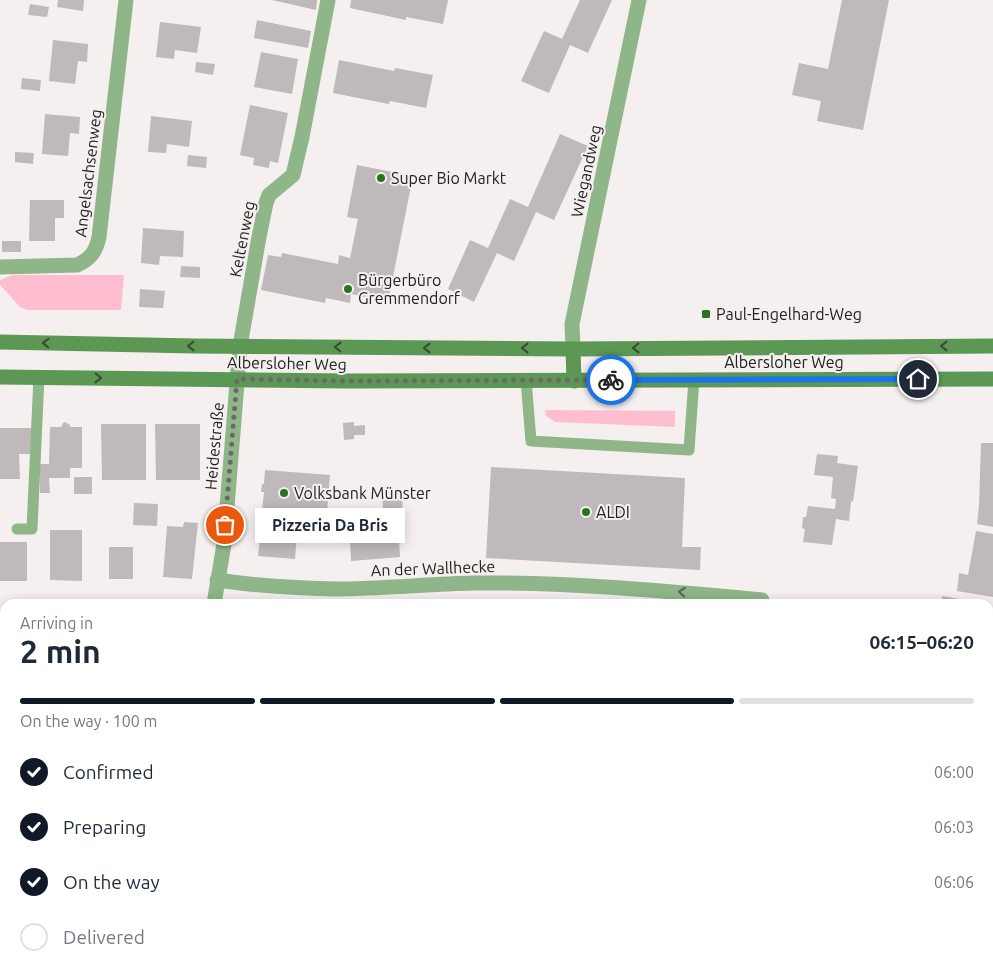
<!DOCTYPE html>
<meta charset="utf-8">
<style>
:root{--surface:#fff;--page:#f6f6f7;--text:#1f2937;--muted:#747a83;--line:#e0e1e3;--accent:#111827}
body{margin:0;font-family:Ubuntu,sans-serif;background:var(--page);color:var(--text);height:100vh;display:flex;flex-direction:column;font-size:19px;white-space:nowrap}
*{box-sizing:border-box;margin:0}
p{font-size:16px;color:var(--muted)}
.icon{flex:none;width:28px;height:28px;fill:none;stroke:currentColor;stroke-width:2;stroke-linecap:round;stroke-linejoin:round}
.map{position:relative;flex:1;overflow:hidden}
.side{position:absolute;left:0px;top:599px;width:994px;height:376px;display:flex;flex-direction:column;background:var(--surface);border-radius:15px 15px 0 0;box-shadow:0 2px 12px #0003}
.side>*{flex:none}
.pin{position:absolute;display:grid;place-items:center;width:42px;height:42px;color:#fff;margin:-21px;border:2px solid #fff;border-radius:50%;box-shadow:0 1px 5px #0007}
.courier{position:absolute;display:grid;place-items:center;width:50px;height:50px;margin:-25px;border:4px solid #1a73e8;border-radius:50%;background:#fff;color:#222;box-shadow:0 1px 6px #0007}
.bubble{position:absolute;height:35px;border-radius:0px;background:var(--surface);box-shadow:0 2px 12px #0003;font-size:16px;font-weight:700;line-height:35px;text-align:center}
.head em{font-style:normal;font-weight:700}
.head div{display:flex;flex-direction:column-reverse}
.head{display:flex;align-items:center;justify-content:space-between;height:85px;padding:0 20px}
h1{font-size:32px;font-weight:700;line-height:38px}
.bar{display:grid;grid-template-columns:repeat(4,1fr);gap:8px 5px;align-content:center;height:60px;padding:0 20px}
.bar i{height:6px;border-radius:4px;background:var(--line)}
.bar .active{background:var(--accent)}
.bar p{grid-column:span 4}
ol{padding:0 20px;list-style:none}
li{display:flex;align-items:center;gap:15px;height:55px}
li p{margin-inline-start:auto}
li .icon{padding:5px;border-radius:50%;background:var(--accent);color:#fff;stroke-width:4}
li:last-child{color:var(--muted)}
li i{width:28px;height:28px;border:2px solid var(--line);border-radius:50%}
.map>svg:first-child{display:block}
.green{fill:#ffbecf}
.building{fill:#bfb9bb}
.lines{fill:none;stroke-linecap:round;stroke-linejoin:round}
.lane{stroke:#8eb688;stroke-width:11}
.street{stroke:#8eb688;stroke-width:15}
.secondary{stroke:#5c9754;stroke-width:15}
.oneway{stroke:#374a33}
.oneway2{stroke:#53644f}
.done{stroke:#6c6869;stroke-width:5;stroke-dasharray:0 9}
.route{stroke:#1a73e8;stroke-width:6}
.poi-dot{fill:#27751c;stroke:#f5eff0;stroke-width:2}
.labels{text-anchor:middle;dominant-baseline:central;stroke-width:4;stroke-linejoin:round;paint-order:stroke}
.street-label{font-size:16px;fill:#232021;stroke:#f5eff0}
.poi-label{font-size:16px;fill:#232021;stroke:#f5eff0;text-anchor:start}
</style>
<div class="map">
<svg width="993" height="974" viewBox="0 0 993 974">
<rect width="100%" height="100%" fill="#f5eff0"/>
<g class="green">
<polygon points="13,275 124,275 121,310 27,310 20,307 0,285 0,280"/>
<polygon points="545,410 675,411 675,427 555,422 546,416"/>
</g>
<g class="building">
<polygon points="58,0 84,0 83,11 57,7"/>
<polygon points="272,0 317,0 316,10"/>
<polygon points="351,0 448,0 443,24 406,17 406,20 350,8"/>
<polygon points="580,0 612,0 588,53 570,45 549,93 521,81 544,31 562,39"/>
<polygon points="842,0 889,0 863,130 817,121 821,101 792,95 799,63 828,69"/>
<polygon points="30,4 49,7 47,17 28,15"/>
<polygon points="257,20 311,31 308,48 254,38"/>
<polygon points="160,22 201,27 197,53 175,50 174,59 156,57"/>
<polygon points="53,40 88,44 87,62 78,61 75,84 49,81"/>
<polygon points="261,52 298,59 292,94 254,87"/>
<polygon points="339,60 394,71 395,68 433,75 426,108 390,101 389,104 333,93"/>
<polygon points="196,62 215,64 213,75 195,72"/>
<polygon points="22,78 41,80 40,91 21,89"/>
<polygon points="250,105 288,113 278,163 270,161 269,168 253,165 254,158 240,155"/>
<polygon points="45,114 80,117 79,134 70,133 68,156 42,154"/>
<polygon points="151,116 192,121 189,147 167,144 166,153 148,152"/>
<polygon points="560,134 588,146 554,220 536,212 514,261 497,253 474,302 448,289 470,240 488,248 510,199 528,207"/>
<polygon points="15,152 34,153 33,164 15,162"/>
<polygon points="188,155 207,157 206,168 187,166"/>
<polygon points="357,165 413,176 388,302 351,294 350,303 326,298 325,303 261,290 268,255 281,257 282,253 338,264 339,255 350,258 358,219 347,217"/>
<polygon points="30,200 64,200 64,218 55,218 55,241 29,241"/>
<polygon points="143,228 184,231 183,257 160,256 159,265 141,263"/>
<rect x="2" y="241" width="19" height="11"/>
<polygon points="181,266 200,267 200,278 180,277"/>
<polygon points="140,289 165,291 163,308 139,307"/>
<polygon points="65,422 70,425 70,427 82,427 82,468 70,468 70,478 49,478 50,493 40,493 40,464 49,464 50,427 61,427 63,423"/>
<polygon points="354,422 354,426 365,425 365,435 354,435 354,439 344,440 343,423"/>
<polygon points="101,424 146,424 146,480 102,480"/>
<polygon points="155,424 200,424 200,480 156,480"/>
<polygon points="0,428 31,428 31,454 19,454 20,479 0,479"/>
<polygon points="981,443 993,443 993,527 977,524 979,505"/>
<polygon points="817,454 838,456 837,463 858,466 853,502 851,501 849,521 836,519 832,545 803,542 805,529 802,528 803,517 806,517 808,506 835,509 836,499 831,498 833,477 814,475"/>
<polygon points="491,467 685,478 682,547 701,547 700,570 486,558"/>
<polygon points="265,470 330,475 326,525 298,523 295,559 258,556 261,528 258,528 259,519 261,519 264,492 261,492 262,484 264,484"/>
<rect x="74" y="477" width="18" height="17"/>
<polygon points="402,490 403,520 398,521 400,557 351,561 350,543 370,542 369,522 389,520 389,512 383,512 382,491"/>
<polygon points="134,503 158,504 157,526 133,525"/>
<polygon points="184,522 198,523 192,579 163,577 167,526 183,527"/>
<polygon points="50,530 82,530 82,581 50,580"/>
<polygon points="976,531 993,534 993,597 957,591 959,573 968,575"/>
<rect x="0" y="542" width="27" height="39"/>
<rect x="109" y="547" width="24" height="32"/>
<polygon points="942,596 983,603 983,604 941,604"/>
<rect x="0" y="717" width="5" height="29"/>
<rect x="0" y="848" width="5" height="29"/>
<rect x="0" y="945" width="5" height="13"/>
<rect x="215" y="970" width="101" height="4"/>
<polygon points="359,970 379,970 378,974 372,974"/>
<polygon points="399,970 448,970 447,974 425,974 419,972 418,974 398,974"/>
<polygon points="469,970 502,970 501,974 468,974"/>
<polygon points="533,970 579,970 578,974 532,974"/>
</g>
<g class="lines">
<g class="lane">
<polyline points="526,380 531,441 689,450 694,379"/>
<polyline points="17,529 32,529 39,377"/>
</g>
<g class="street">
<path d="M0,267L77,265C91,259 96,251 99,237L126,0"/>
<polyline points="573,349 572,324 639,0"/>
<path d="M217,580C256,586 295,588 334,589C381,589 428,584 474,583C570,582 666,591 762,600L761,604"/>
<polyline points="214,604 224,544 240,346 259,237 266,203 269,195 293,175 302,137 328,0"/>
<polyline points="0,809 5,810"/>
<polyline points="989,908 993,882"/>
<polyline points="182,974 183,970"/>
<polyline points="978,974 978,970"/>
</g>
<g class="secondary">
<polyline points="0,342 195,346 573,349 993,346"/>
<polyline points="573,349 574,381"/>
<polyline points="0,377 349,381 993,379"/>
</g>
</g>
<defs><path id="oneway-chevron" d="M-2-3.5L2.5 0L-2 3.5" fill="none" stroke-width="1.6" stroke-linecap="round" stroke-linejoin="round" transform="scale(1.25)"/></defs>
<g class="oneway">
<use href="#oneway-chevron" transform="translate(46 343) rotate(-178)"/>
<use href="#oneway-chevron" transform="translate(191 346) rotate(-180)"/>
<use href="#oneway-chevron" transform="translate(944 346) rotate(180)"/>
<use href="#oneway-chevron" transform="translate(338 347) rotate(-179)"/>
<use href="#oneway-chevron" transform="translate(427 348) rotate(-180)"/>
<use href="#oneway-chevron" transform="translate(525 348) rotate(-180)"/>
<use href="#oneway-chevron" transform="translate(636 348) rotate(179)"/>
<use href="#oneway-chevron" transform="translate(98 378) rotate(1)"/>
</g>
<use class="oneway2" href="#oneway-chevron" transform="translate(682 592) rotate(-175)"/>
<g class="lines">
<polyline class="done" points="225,525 237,379 349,381 611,380"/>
<polyline class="route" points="611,380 918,379"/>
</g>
<g class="poi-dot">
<circle cx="381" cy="178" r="5"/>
<circle cx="348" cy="289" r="5"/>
<rect x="701" y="309" width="10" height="10" rx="2.5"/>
<circle cx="284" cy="493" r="5"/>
<circle cx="586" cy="512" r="5"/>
</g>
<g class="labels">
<g class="street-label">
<text transform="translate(586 171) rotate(-78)">Wiegandweg</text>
<text transform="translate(88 173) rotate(-83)">Angelsachsenweg</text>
<text transform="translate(242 239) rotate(-79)">Keltenweg</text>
<text x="784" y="362">Albersloher Weg</text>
<text transform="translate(287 363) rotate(1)">Albersloher Weg</text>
<text transform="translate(214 446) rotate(-85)">Heidestraße</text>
<text transform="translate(433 568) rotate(-2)">An der Wallhecke</text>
</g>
<g class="poi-label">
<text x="391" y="178">Super Bio Markt</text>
<text x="358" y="280">Bürgerbüro<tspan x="358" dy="18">Gremmendorf</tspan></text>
<text x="716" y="314">Paul-Engelhard-Weg</text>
<text x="294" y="493">Volksbank Münster</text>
<text x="596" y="512">ALDI</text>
</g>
</g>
</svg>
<div class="pin" style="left:225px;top:525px;background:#ea580c"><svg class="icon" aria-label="bag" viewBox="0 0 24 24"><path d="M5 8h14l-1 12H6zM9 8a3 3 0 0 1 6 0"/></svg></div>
<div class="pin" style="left:918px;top:379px;background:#1f2937"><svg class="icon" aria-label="home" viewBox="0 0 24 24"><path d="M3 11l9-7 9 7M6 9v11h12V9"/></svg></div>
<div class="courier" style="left:611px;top:380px"><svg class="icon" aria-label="bike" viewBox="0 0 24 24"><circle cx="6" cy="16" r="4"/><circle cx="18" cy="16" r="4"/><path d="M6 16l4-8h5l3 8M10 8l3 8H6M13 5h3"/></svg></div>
<div class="bubble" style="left:255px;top:508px;width:150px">Pizzeria Da Bris</div>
<section class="side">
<div class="head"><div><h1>2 min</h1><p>Arriving in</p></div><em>06:15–06:20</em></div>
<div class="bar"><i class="active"></i><i class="active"></i><i class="active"></i><i></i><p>On the way · 100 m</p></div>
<ol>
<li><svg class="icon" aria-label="check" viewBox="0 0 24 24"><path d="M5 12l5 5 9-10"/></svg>Confirmed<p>06:00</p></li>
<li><svg class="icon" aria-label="check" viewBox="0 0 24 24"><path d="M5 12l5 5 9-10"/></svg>Preparing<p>06:03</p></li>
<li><svg class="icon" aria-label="check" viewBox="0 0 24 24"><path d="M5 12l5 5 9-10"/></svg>On the way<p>06:06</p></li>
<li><i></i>Delivered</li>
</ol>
</section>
</div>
